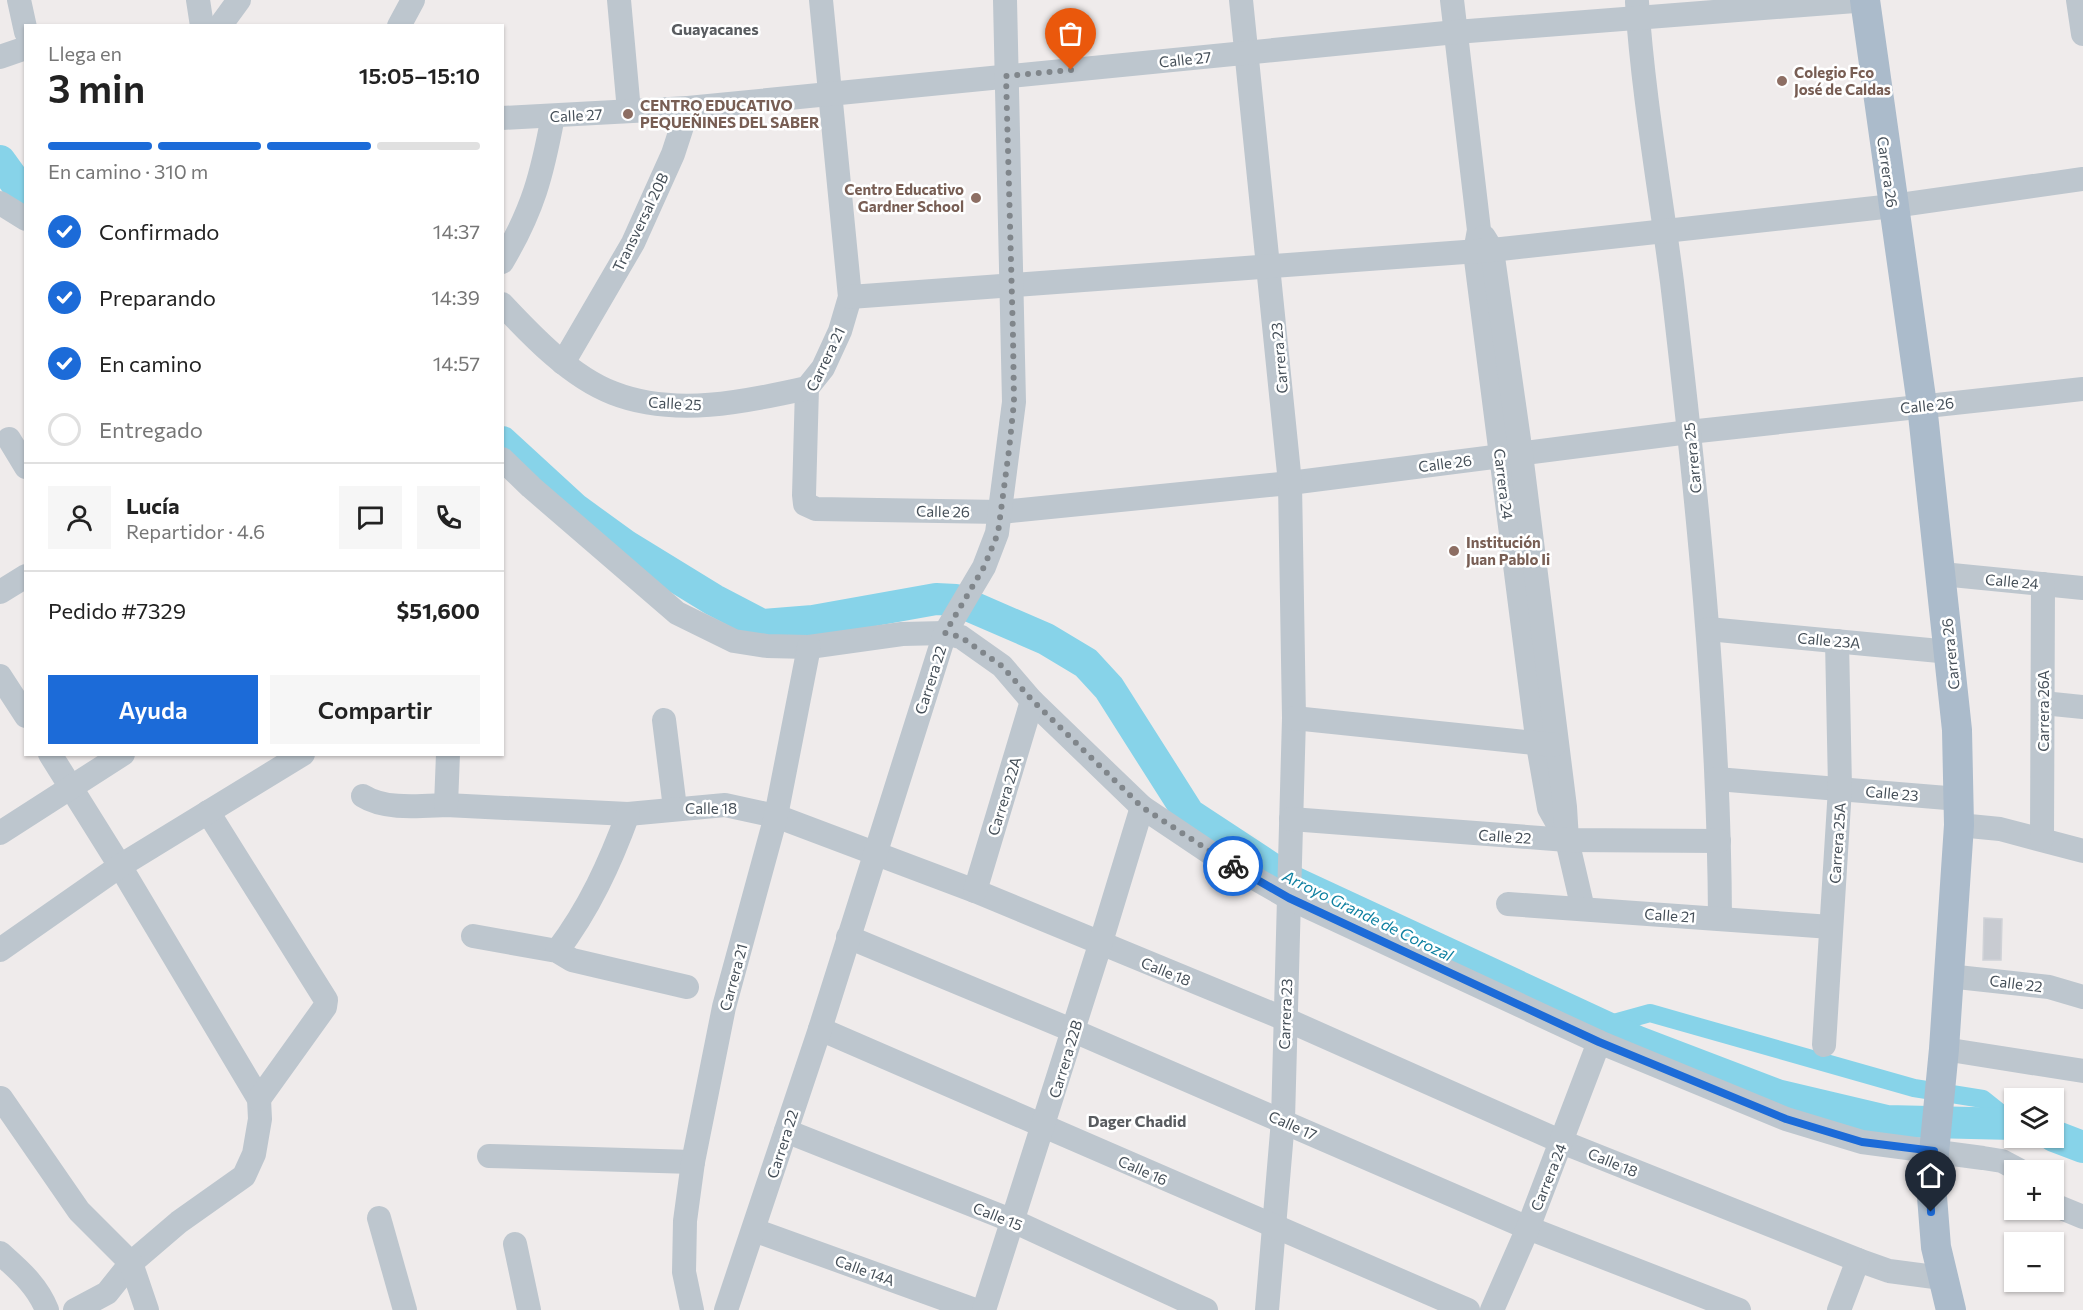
<!DOCTYPE html>
<html lang="es">
<meta charset="utf-8">
<style>
:root{--surface:#fff;--page:#f6f6f6;--text:#222;--muted:#767676;--line:#e0e0e0;--accent:#1c6bd8}
body{margin:0;font-family:Commissioner,sans-serif;background:var(--page);color:var(--text);height:100vh;display:flex;flex-direction:column;font-size:22px;white-space:nowrap}
*{box-sizing:border-box;margin:0}
p{font-size:20px;color:var(--muted)}
.icon{flex:none;width:33px;height:33px;fill:none;stroke:currentColor;stroke-width:2;stroke-linecap:round;stroke-linejoin:round}
.map{position:relative;flex:1;overflow:hidden}
.details{position:absolute;left:24px;top:24px;width:480px;height:732px;display:flex;flex-direction:column;background:var(--surface);border-radius:0px;box-shadow:0 2px 4px #0004}
.details>*{flex:none}
.tools{position:absolute;left:2004px;top:1088px;display:grid;gap:12px}
.tools a{display:grid;place-items:center;width:60px;height:60px;border-radius:0px;background:var(--surface);box-shadow:0 2px 4px #0004;font-size:30px}
.pin{position:absolute;display:grid;place-items:center;width:51px;height:51px;color:#fff;margin:-62px -26px;border-radius:50% 50% 50% 0;rotate:-45deg;box-shadow:0 0 6px #0007}
.pin .icon{rotate:45deg}
.courier{position:absolute;display:grid;place-items:center;width:60px;height:60px;margin:-30px;border:4px solid #1c6bd8;border-radius:50%;background:#fff;color:#222;box-shadow:0 2px 8px #0007}
.head em{font-style:normal;font-weight:600}
.head div{display:flex;flex-direction:column-reverse}
.head{display:flex;align-items:center;justify-content:space-between;height:102px;padding:0 24px}
h1{font-size:39px;font-weight:600;line-height:45px}
.bar{display:grid;grid-template-columns:repeat(4,1fr);gap:9px 6px;align-content:center;height:72px;padding:0 24px}
.bar i{height:8px;border-radius:4px;background:var(--line)}
.bar .active{background:var(--accent)}
.bar p{grid-column:span 4}
.line{display:flex;align-items:center;gap:15px;padding:0 24px;border-top:2px solid var(--line)}
.line div{flex:1}
.round{display:grid;place-items:center;flex:none;width:63px;height:63px;border-radius:0px;background:var(--page)}
ol{padding:0 24px;list-style:none}
li{display:flex;align-items:center;gap:18px;height:66px}
li p{margin-inline-start:auto}
li .icon{padding:6px;border-radius:50%;background:var(--accent);color:#fff;stroke-width:4}
li:last-child{color:var(--muted)}
li i{width:33px;height:33px;border:3px solid var(--line);border-radius:50%}
.button{display:flex;gap:12px;margin-top:auto;padding:12px 24px}
.button a{flex:1;height:69px;border-radius:0px;background:var(--accent);color:#fff;font-size:24px;font-weight:600;line-height:69px;text-align:center}
.button a+a{background:var(--page);color:var(--text)}
.map>svg:first-child{display:block}
.lines{fill:none;stroke-linecap:round;stroke-linejoin:round}
.canal{stroke:#87d3e9;stroke-width:18}
.river{stroke:#87d3e9;stroke-width:32}
.building{fill:#c8cbd1;stroke:#d0d2d7;stroke-width:1.5}
.minor{stroke:#bdc6ce;stroke-width:24}
.major{stroke:#abbbcb;stroke-width:30}
.done{stroke:#80868b;stroke-width:6;stroke-dasharray:0 10.8}
.route{stroke:#1c6bd8;stroke-width:8}
.education-dot{fill:#8d6e63;stroke:#fff;stroke-width:2}
.labels{text-anchor:middle;dominant-baseline:central;stroke-width:5;stroke-linejoin:round;paint-order:stroke}
.street-label{font-size:15px;fill:#454f58;stroke:#fff}
.education-label{font-size:15px;font-weight:bold;fill:#785e54;stroke:#fff;text-anchor:start}
.neighbourhood-label{font-size:16px;font-weight:bold;fill:#595c60;stroke:#fff}
.water-label{font-size:16px;font-style:italic;fill:#0f80a1;stroke:#fff}
</style>
<div class="map">
<svg width="2083" height="1310" viewBox="0 0 2083 1310">
<rect width="100%" height="100%" fill="#efebeb"/>
<g class="lines">
<polyline class="canal" points="1603,1026 1650,1013 1914,1088 1983,1099 2013,1123"/>
<g class="river">
<polyline points="0,161 26,197"/>
<polyline points="502,442 575,509 626,546 714,600 762,625 813,621 936,599 956,600 1046,639 1086,663 1109,688 1189,814 1289,880 1638,1042 1777,1095 1887,1121 2014,1124"/>
<polyline points="2054,1136 2083,1147"/>
</g>
</g>
<polygon class="building" points="1984,918 2002,919 2001,960 1983,960"/>
<g class="lines">
<g class="minor">
<polyline points="19,0 26,32"/>
<polyline points="198,0 202,26"/>
<polyline points="619,0 629,111"/>
<polyline points="821,0 850,297 840,331 823,368 807,388 804,495 805,504 816,509 1001,512 1290,483 1689,432 2083,389"/>
<polyline points="1241,0 1290,483 1294,718 1289,898 1283,1120 1267,1310"/>
<polyline points="1452,0 1479,230 1475,252 1538,745 1549,808 1567,840"/>
<polyline points="2078,0 2083,34"/>
<path d="M1637,2C1643,95 1660,189 1672,282C1697,494 1719,706 1720,919"/>
<polyline points="220,26 239,0"/>
<polyline points="399,26 413,0"/>
<polyline points="0,57 26,48"/>
<polyline points="502,118 688,108 1456,32 1868,0"/>
<polyline points="0,203 26,219"/>
<polyline points="1484,237 1492,250 1521,454 1565,807 1567,840 1583,909"/>
<path d="M502,262C533,210 542,175 553,116"/>
<polyline points="850,297 1492,250 1893,206 2083,179"/>
<path d="M502,304C532,336 571,377 613,393C674,417 745,402 807,388"/>
<polyline points="563,363 633,243 673,154 688,108"/>
<polyline points="9,439 26,467"/>
<polyline points="502,459 531,487 677,613 734,641 767,646 809,647 902,634 945,633 961,637 1002,666 1032,701 1142,807 1212,854 1289,898 1599,1042 1786,1119 1862,1142 1983,1158 2002,1161 2019,1170"/>
<polyline points="1942,574 2083,588"/>
<polyline points="0,592 26,576"/>
<polyline points="1708,629 1950,652"/>
<polyline points="0,676 26,716"/>
<polyline points="2043,703 2083,707"/>
<polyline points="1294,718 1554,745"/>
<polyline points="664,720 675,808"/>
<polyline points="50,754 120,866 259,1099 260,1119 254,1154 244,1176 179,1222 131,1263 107,1293 75,1310"/>
<polyline points="1717,779 1959,799"/>
<path d="M363,796C385,810 420,806 446,805L628,814L725,805L776,816L975,891L1285,1019L1562,1142L1858,1260L1889,1271L1942,1278"/>
<polyline points="446,805 448,754"/>
<polyline points="208,812 326,1000 325,1007 259,1099"/>
<polyline points="1291,819 1567,840 1719,841"/>
<polyline points="1959,825 2000,829 2083,851"/>
<polyline points="0,833 123,754"/>
<polyline points="2042,838 2043,584"/>
<polyline points="975,891 1032,701"/>
<polyline points="1508,904 1831,927"/>
<polyline points="473,936 557,951 572,960 687,987"/>
<polyline points="848,937 1074,1031 1528,1228 1739,1310"/>
<polyline points="0,950 120,866 303,754"/>
<path d="M557,951C589,909 610,863 628,814"/>
<polyline points="1948,976 2049,987 2083,997"/>
<polyline points="820,1029 1468,1310"/>
<polyline points="1824,1045 1840,788 1837,641"/>
<polyline points="1944,1049 2083,1071"/>
<polyline points="1,1098 79,1211 131,1263 147,1310"/>
<polyline points="786,1131 1013,1221 1206,1310"/>
<polyline points="489,1156 693,1162"/>
<polyline points="2054,1205 2083,1217"/>
<polyline points="379,1218 405,1310"/>
<polyline points="754,1230 975,1310"/>
<polyline points="515,1244 529,1310"/>
<path d="M0,1253C20,1271 37,1285 47,1310"/>
<polyline points="692,1310 684,1272 685,1221 693,1162 724,1007 776,816 809,647"/>
<polyline points="726,1310 820,1029 945,633 984,567 997,533 1014,402 1005,0"/>
<polyline points="984,1310 1100,945 1142,807"/>
<polyline points="1492,1310 1528,1228 1599,1042"/>
<polyline points="1839,1310 1858,1260"/>
</g>
<polyline class="major" points="1865,0 1922,405 1957,730 1959,825 1944,1049 1931,1184 1936,1247 1951,1310"/>
</g>
<g class="lines">
<polyline class="done" points="1071,70 1006,76 1013,336 1014,402 1009,450 998,533 984,567 945,633 961,637 1002,666 1032,700 1142,807 1233,866"/>
<polyline class="route" points="1233,866 1289,898 1599,1042 1786,1119 1862,1142 1934,1151 1930,1184 1931,1212"/>
</g>
<g class="education-dot">
<circle cx="1782" cy="81" r="6"/>
<circle cx="628" cy="114" r="6"/>
<circle cx="976" cy="198" r="6"/>
<circle cx="1454" cy="551" r="6"/>
</g>
<g class="labels">
<g class="street-label">
<text transform="translate(1185 59) rotate(-6)">Calle 27</text>
<text transform="translate(576 115) rotate(-3)">Calle 27</text>
<text transform="translate(1888 172) rotate(82)">Carrera 26</text>
<text transform="translate(640 222) rotate(-64)">Transversal 20B</text>
<text transform="translate(1279 358) rotate(-95)">Carrera 23</text>
<text transform="translate(825 359) rotate(-64)">Carrera 21</text>
<text transform="translate(675 403) rotate(3)">Calle 25</text>
<text transform="translate(1927 405) rotate(-6)">Calle 26</text>
<text transform="translate(1692 458) rotate(-96)">Carrera 25</text>
<text transform="translate(1445 463) rotate(-7)">Calle 26</text>
<text transform="translate(1504 484) rotate(83)">Carrera 24</text>
<text transform="translate(943 511) rotate(1)">Calle 26</text>
<text transform="translate(2012 581) rotate(5)">Calle 24</text>
<text transform="translate(1829 640) rotate(5)">Calle 23A</text>
<text transform="translate(1950 654) rotate(-96)">Carrera 26</text>
<text transform="translate(930 680) rotate(-72)">Carrera 22</text>
<text transform="translate(2043 711) rotate(-90)">Carrera 26A</text>
<text transform="translate(1892 793) rotate(5)">Calle 23</text>
<text transform="translate(1004 796) rotate(-73)">Carrera 22A</text>
<text x="711" y="808">Calle 18</text>
<text transform="translate(1505 836) rotate(4)">Calle 22</text>
<text transform="translate(1837 843) rotate(-86)">Carrera 25A</text>
<text transform="translate(1670 915) rotate(4)">Calle 21</text>
<text transform="translate(1166 971) rotate(22)">Calle 18</text>
<text transform="translate(733 977) rotate(-75)">Carrera 21</text>
<text transform="translate(2016 983) rotate(7)">Calle 22</text>
<text transform="translate(1285 1014) rotate(-88)">Carrera 23</text>
<text transform="translate(1065 1059) rotate(-73)">Carrera 22B</text>
<text transform="translate(1293 1125) rotate(24)">Calle 17</text>
<text transform="translate(782 1144) rotate(-72)">Carrera 22</text>
<text transform="translate(1613 1162) rotate(22)">Calle 18</text>
<text transform="translate(1143 1170) rotate(24)">Calle 16</text>
<text transform="translate(1548 1177) rotate(-68)">Carrera 24</text>
<text transform="translate(998 1216) rotate(22)">Calle 15</text>
<text transform="translate(865 1270) rotate(20)">Calle 14A</text>
</g>
<g class="education-label">
<text x="1794" y="72">Colegio Fco<tspan x="1794" dy="17">José de Caldas</tspan></text>
<text x="640" y="105">CENTRO EDUCATIVO<tspan x="640" dy="17">PEQUEÑINES DEL SABER</tspan></text>
<text x="964" y="189" text-anchor="end">Centro Educativo<tspan x="964" dy="17">Gardner School</tspan></text>
<text x="1466" y="542">Institución<tspan x="1466" dy="17">Juan Pablo Ii</tspan></text>
</g>
<g class="neighbourhood-label">
<text x="715" y="28">Guayacanes</text>
<text x="1137" y="1120">Dager Chadid</text>
</g>
<g class="water-label">
<text transform="translate(1368 915) rotate(26)">Arroyo Grande de Corozal</text>
</g>
</g>
</svg>
<div class="tools">
<a><svg class="icon" aria-label="layers" viewBox="0 0 24 24"><path d="M12 4l9 5-9 5-9-5zM3 14l9 5 9-5"/></svg></a>
<a>+</a>
<a>−</a>
</div>
<div class="pin" style="left:1071px;top:70px;background:#ea580c"><svg class="icon" aria-label="bag" viewBox="0 0 24 24"><path d="M5 8h14l-1 12H6zM9 8a3 3 0 0 1 6 0"/></svg></div>
<div class="pin" style="left:1931px;top:1212px;background:#1f2937"><svg class="icon" aria-label="home" viewBox="0 0 24 24"><path d="M3 11l9-7 9 7M6 9v11h12V9"/></svg></div>
<div class="courier" style="left:1233px;top:866px"><svg class="icon" aria-label="bike" viewBox="0 0 24 24"><circle cx="6" cy="16" r="4"/><circle cx="18" cy="16" r="4"/><path d="M6 16l4-8h5l3 8M10 8l3 8H6M13 5h3"/></svg></div>
<section class="details">
<div class="head"><div><h1>3 min</h1><p>Llega en</p></div><em>15:05–15:10</em></div>
<div class="bar"><i class="active"></i><i class="active"></i><i class="active"></i><i></i><p>En camino · 310 m</p></div>
<ol>
<li><svg class="icon" aria-label="check" viewBox="0 0 24 24"><path d="M5 12l5 5 9-10"/></svg>Confirmado<p>14:37</p></li>
<li><svg class="icon" aria-label="check" viewBox="0 0 24 24"><path d="M5 12l5 5 9-10"/></svg>Preparando<p>14:39</p></li>
<li><svg class="icon" aria-label="check" viewBox="0 0 24 24"><path d="M5 12l5 5 9-10"/></svg>En camino<p>14:57</p></li>
<li><i></i>Entregado</li>
</ol>
<div class="line" style="height:108px"><a class="round"><svg class="icon" aria-label="person" viewBox="0 0 24 24"><circle cx="12" cy="8" r="4"/><path d="M4 21q1-7 8-7t8 7"/></svg></a><div><b>Lucía</b><p>Repartidor · 4.6</p></div><a class="round"><svg class="icon" aria-label="chat" viewBox="0 0 24 24"><path d="M4 5h16v11H9l-5 4z"/></svg></a><a class="round"><svg class="icon" aria-label="phone" viewBox="0 0 24 24"><path d="M5 4h4l2 5-3 2q2 4 5 5l2-3 5 2v4C11 20 4 13 5 4z"/></svg></a></div>
<div class="line" style="height:78px"><div>Pedido #7329</div><b>$51,600</b></div>
<div class="button"><a>Ayuda</a><a>Compartir</a></div>
</section>
</div>
